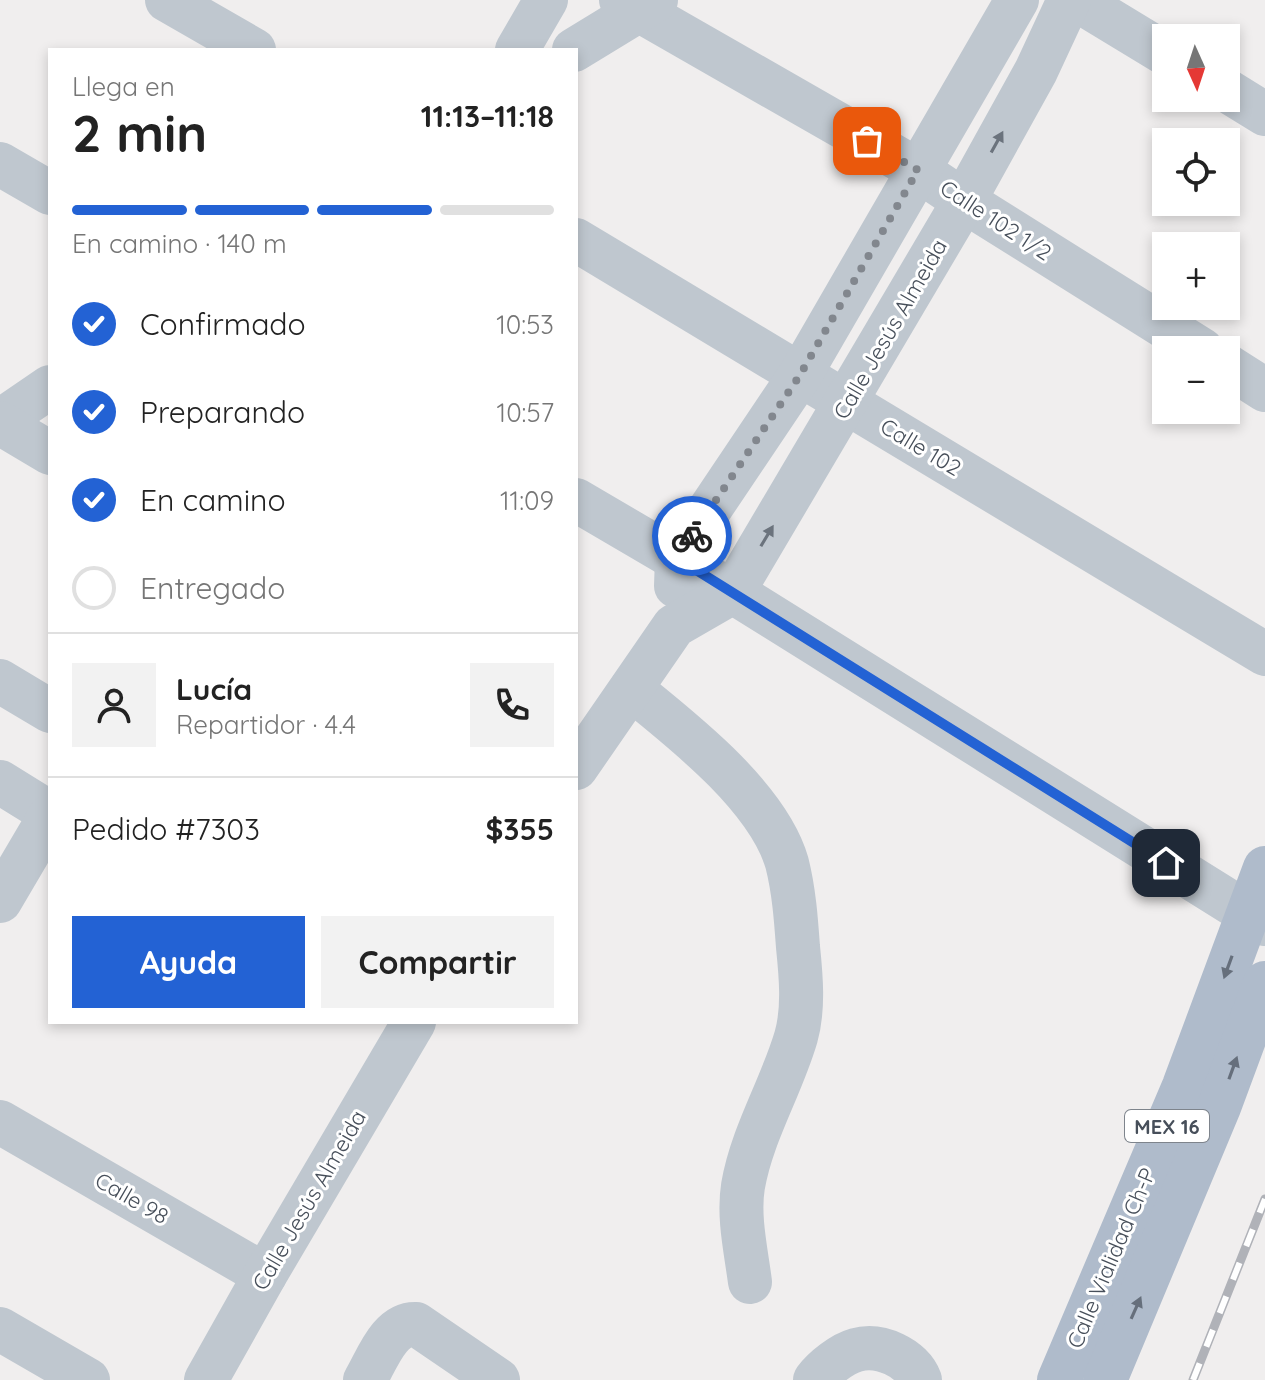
<!DOCTYPE html>
<html lang="es">
<meta charset="utf-8">
<style>
:root{--surface:#fff;--page:#f2f2f2;--text:#222;--muted:#767676;--line:#e0e0e0;--accent:#2362d4}
body{margin:0;font-family:Quicksand,sans-serif;background:var(--page);color:var(--text);height:100vh;display:flex;flex-direction:column;font-size:30px;white-space:nowrap}
*{box-sizing:border-box;margin:0}
p{font-size:26px;color:var(--muted)}
.icon{flex:none;width:44px;height:44px;fill:none;stroke:currentColor;stroke-width:2;stroke-linecap:round;stroke-linejoin:round}
.map{position:relative;flex:1;overflow:hidden}
.sheet{position:absolute;left:48px;top:48px;width:530px;height:976px;display:flex;flex-direction:column;background:var(--surface);border-radius:0px;box-shadow:0 4px 12px #0003}
.sheet>*{flex:none}
.needle{width:52px;rotate:177deg}
.controls{position:absolute;left:1152px;top:24px;display:grid;gap:16px}
.controls a{display:grid;place-items:center;width:88px;height:88px;border-radius:0px;background:var(--surface);box-shadow:0 4px 12px #0003;font-size:40px}
.pin{position:absolute;display:grid;place-items:center;width:68px;height:68px;color:#fff;margin:-34px;border-radius:16px;box-shadow:0 4px 12px #0006}
.courier{position:absolute;display:grid;place-items:center;width:80px;height:80px;margin:-40px;border:6px solid #2362d4;border-radius:50%;background:#fff;color:#222;box-shadow:0 2px 10px #0007}
.overview em{font-style:normal;font-weight:700}
.overview div{display:flex;flex-direction:column-reverse}
.overview{display:flex;align-items:center;justify-content:space-between;height:136px;padding:0 24px}
h1{font-size:52px;font-weight:700;line-height:60px}
.bar{display:grid;grid-template-columns:repeat(4,1fr);gap:12px 8px;align-content:center;height:96px;padding:0 24px}
.bar i{height:10px;border-radius:6px;background:var(--line)}
.bar .on{background:var(--accent)}
.bar p{grid-column:span 4}
.line{display:flex;align-items:center;gap:20px;padding:0 24px;border-top:2px solid var(--line)}
.line div{flex:1}
.round{display:grid;place-items:center;flex:none;width:84px;height:84px;border-radius:0px;background:var(--page)}
ol{padding:0 24px;list-style:none}
li{display:flex;align-items:center;gap:24px;height:88px}
li p{margin-inline-start:auto}
li .icon{padding:8px;border-radius:50%;background:var(--accent);color:#fff;stroke-width:4}
li:last-child{color:var(--muted)}
li i{width:44px;height:44px;border:4px solid var(--line);border-radius:50%}
.button{display:flex;gap:16px;margin-top:auto;padding:16px 24px}
.button a{flex:1;height:92px;border-radius:0px;background:var(--accent);color:#fff;font-size:32px;font-weight:700;line-height:92px;text-align:center}
.button a+a{background:var(--page);color:var(--text)}
.map>svg:first-child{display:block}
.lines{fill:none;stroke-linecap:round;stroke-linejoin:round}
.minor{stroke:#bfc7cf;stroke-width:44}
.major{stroke:#afbbcb;stroke-width:44}
.rail-casing{stroke:#b0b2b8;stroke-width:9}
.rail{stroke:#fff;stroke-width:6;stroke-dasharray:18;stroke-linecap:butt}
.oneway{fill:#6b737d}
.oneway2{fill:#666f7c}
.done{stroke:#82878e;stroke-width:8;stroke-dasharray:0 14.4}
.route{stroke:#2362d4;stroke-width:10}
.labels{text-anchor:middle;dominant-baseline:central;stroke-width:6;stroke-linejoin:round;paint-order:stroke}
.shield{fill:#fff;stroke:#7e848c;stroke-width:2}
.shield-label{font-size:20px;font-weight:bold;fill:#474f5a}
.street-label{font-size:22px;fill:#474f5a;stroke:#fff}
</style>
<div class="map">
<svg width="1265" height="1380" viewBox="0 0 1265 1380">
<rect width="100%" height="100%" fill="#f0eeee"/>
<g class="lines">
<g class="minor">
<polyline points="167,0 254,50"/>
<polyline points="621,0 918,170 964,201 1202,350"/>
<polyline points="1077,0 1166,54"/>
<polyline points="517,50 546,0"/>
<polyline points="574,50 656,0"/>
<polyline points="1226,90 1265,114"/>
<polyline points="0,164 50,193"/>
<polyline points="576,240 1265,654"/>
<polyline points="1226,365 1265,390"/>
<polyline points="0,421 50,387"/>
<polyline points="0,423 50,453"/>
<polyline points="576,500 733,592 1265,924"/>
<polyline points="676,586 677,558 800,375 1017,0"/>
<polyline points="0,681 50,711"/>
<path d="M631,689C683,731 768,797 787,863C794,891 796,919 798,947C801,976 804,1009 796,1037C781,1088 752,1134 743,1186C738,1217 746,1251 750,1282"/>
<polyline points="576,768 674,626 733,592 964,201 1036,71 1069,0"/>
<polyline points="0,782 50,813"/>
<polyline points="0,901 50,816"/>
<polyline points="0,1122 265,1275"/>
<polyline points="0,1329 88,1380"/>
<polyline points="206,1380 265,1275 414,1022"/>
<path d="M365,1380C377,1360 389,1323 416,1324L498,1380"/>
<path d="M815,1380C824,1368 842,1354 856,1350C880,1343 912,1358 920,1380"/>
</g>
<g class="major">
<polyline points="1059,1380 1184,1086 1265,868"/>
<polyline points="1105,1380 1219,1107 1265,983"/>
</g>
<defs>
<polyline id="rail" points="1193,1380 1265,1199"/>
</defs>
<use href="#rail" class="rail-casing"/>
<use href="#rail" class="rail"/>
</g>
<defs><path id="oneway-solid" d="M-6-.8H1V-3.2L6.5 0L1 3.2V.8H-6Z" transform="scale(2)"/></defs>
<g class="oneway">
<use href="#oneway-solid" transform="translate(997 142) rotate(-61)"/>
<use href="#oneway-solid" transform="translate(767 536) rotate(-59)"/>
</g>
<g class="oneway2">
<use href="#oneway-solid" transform="translate(1228 967) rotate(110)"/>
<use href="#oneway-solid" transform="translate(1233 1068) rotate(-70)"/>
<use href="#oneway-solid" transform="translate(1136 1308) rotate(-66)"/>
</g>
<g class="lines">
<polyline class="done" points="692,536 800,375 918,170 867,141"/>
<polyline class="route" points="692,536 677,558 1166,863"/>
</g>
<g class="labels">
<rect class="shield" x="1125" y="1110" width="84" height="32" rx="6"/>
<g class="shield-label">
<text x="1167" y="1126">MEX 16</text>
</g>
<g class="street-label">
<text transform="translate(996 220) rotate(33)">Calle 102 1/2</text>
<text transform="translate(890 329) rotate(-60)">Calle Jesús Almeida</text>
<text transform="translate(921 447) rotate(31)">Calle 102</text>
<text transform="translate(132 1198) rotate(30)">Calle 98</text>
<text transform="translate(309 1200) rotate(-60)">Calle Jesús Almeida</text>
<text transform="translate(1111 1258) rotate(-67)">Calle Vialidad Ch-P</text>
</g>
</g>
</svg>
<div class="controls">
<a><svg class="needle" viewBox="-14 -14 28 28"><path d="M0-13l5 13h-10z" fill="#e53935"/><path d="M0 13l5-13h-10z" fill="#767676"/></svg></a>
<a><svg class="icon" aria-label="locate" viewBox="0 0 24 24"><circle cx="12" cy="12" r="6"/><path d="M12 2v4M12 18v4M2 12h4M18 12h4"/></svg></a>
<a>+</a>
<a>−</a>
</div>
<div class="pin" style="left:867px;top:141px;background:#ea580c"><svg class="icon" aria-label="bag" viewBox="0 0 24 24"><path d="M5 8h14l-1 12H6zM9 8a3 3 0 0 1 6 0"/></svg></div>
<div class="pin" style="left:1166px;top:863px;background:#1f2937"><svg class="icon" aria-label="home" viewBox="0 0 24 24"><path d="M3 11l9-7 9 7M6 9v11h12V9"/></svg></div>
<div class="courier" style="left:692px;top:536px"><svg class="icon" aria-label="bike" viewBox="0 0 24 24"><circle cx="6" cy="16" r="4"/><circle cx="18" cy="16" r="4"/><path d="M6 16l4-8h5l3 8M10 8l3 8H6M13 5h3"/></svg></div>
<section class="sheet">
<div class="overview"><div><h1>2 min</h1><p>Llega en</p></div><em>11:13–11:18</em></div>
<div class="bar"><i class="on"></i><i class="on"></i><i class="on"></i><i></i><p>En camino · 140 m</p></div>
<ol>
<li><svg class="icon" aria-label="check" viewBox="0 0 24 24"><path d="M5 12l5 5 9-10"/></svg>Confirmado<p>10:53</p></li>
<li><svg class="icon" aria-label="check" viewBox="0 0 24 24"><path d="M5 12l5 5 9-10"/></svg>Preparando<p>10:57</p></li>
<li><svg class="icon" aria-label="check" viewBox="0 0 24 24"><path d="M5 12l5 5 9-10"/></svg>En camino<p>11:09</p></li>
<li><i></i>Entregado</li>
</ol>
<div class="line" style="height:144px"><a class="round"><svg class="icon" aria-label="person" viewBox="0 0 24 24"><circle cx="12" cy="8" r="4"/><path d="M4 21q1-7 8-7t8 7"/></svg></a><div><b>Lucía</b><p>Repartidor · 4.4</p></div><a class="round"><svg class="icon" aria-label="phone" viewBox="0 0 24 24"><path d="M5 4h4l2 5-3 2q2 4 5 5l2-3 5 2v4C11 20 4 13 5 4z"/></svg></a></div>
<div class="line" style="height:104px"><div>Pedido #7303</div><b>$355</b></div>
<div class="button"><a>Ayuda</a><a>Compartir</a></div>
</section>
</div>
